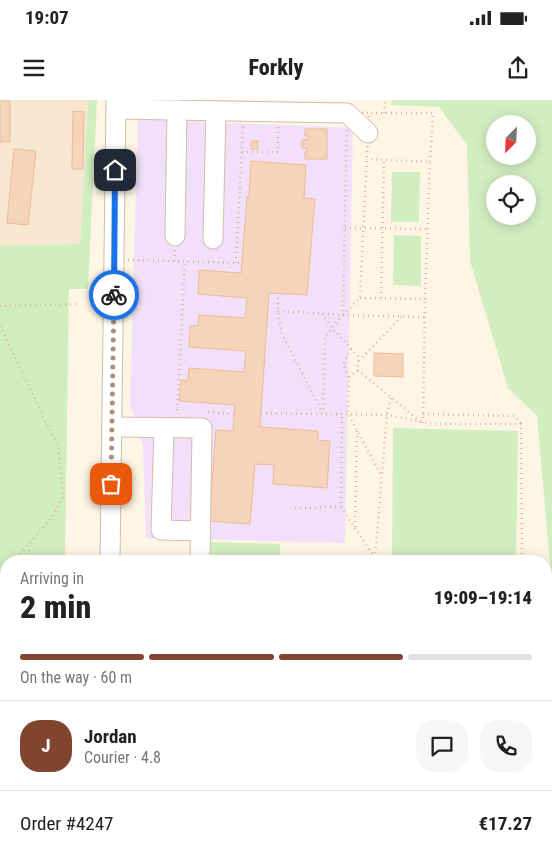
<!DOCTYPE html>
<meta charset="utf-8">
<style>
:root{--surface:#fff;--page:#f6f6f6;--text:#222;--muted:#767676;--line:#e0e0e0;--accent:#80442f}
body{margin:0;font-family:"Roboto Condensed",sans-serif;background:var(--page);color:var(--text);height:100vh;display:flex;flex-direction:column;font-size:19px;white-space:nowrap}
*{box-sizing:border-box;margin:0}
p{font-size:16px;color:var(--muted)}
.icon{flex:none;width:28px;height:28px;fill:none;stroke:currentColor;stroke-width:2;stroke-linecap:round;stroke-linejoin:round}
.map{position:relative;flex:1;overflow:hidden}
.side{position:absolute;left:0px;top:455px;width:552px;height:310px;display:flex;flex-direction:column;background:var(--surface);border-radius:20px 20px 0 0;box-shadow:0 2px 12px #0003}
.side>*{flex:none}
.needle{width:32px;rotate:204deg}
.controls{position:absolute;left:486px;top:15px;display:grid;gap:10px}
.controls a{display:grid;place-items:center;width:50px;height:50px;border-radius:50%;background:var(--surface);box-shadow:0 2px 12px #0003;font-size:25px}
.pin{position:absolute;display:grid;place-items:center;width:42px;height:42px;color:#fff;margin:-21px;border-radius:10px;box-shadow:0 2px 8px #0006}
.courier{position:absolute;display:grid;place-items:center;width:50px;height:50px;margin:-25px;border:4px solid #1a73e8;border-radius:50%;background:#fff;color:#222;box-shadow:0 1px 6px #0007}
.overview em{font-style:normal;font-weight:800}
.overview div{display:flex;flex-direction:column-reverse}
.overview{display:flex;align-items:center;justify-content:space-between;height:85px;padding:0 20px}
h1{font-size:32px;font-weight:800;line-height:38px}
.bar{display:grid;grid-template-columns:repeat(4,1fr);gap:8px 5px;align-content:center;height:60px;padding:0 20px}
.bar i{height:6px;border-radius:4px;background:var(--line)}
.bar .on{background:var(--accent)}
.bar p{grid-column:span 4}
.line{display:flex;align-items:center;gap:12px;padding:0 20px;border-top:1px solid var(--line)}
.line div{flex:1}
.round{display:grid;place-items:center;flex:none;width:52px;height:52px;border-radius:20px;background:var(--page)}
.status{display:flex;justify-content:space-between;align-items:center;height:35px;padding:0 25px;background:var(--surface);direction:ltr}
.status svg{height:14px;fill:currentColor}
header{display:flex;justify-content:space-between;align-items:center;height:65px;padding:0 20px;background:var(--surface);font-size:22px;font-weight:800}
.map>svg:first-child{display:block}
.residential{fill:#f7e7d1}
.education{fill:#f2e0fb}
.green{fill:#d1eec1;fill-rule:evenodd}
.building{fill:#f6d4b9;stroke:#ebbb97}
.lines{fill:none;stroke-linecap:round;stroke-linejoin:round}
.minor-casing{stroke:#d1bda9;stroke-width:21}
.path{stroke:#dcb79b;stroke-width:2.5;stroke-dasharray:1 4;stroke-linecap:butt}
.minor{stroke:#fff;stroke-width:19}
.done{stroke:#a8917e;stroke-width:5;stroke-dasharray:0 9}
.route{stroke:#1a73e8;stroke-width:6}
</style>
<div class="status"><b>19:07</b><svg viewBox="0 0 49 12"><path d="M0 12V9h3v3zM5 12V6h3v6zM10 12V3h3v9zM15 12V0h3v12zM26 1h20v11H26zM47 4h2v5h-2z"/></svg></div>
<header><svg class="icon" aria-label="menu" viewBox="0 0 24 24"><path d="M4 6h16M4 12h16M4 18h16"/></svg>Forkly<svg class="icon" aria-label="share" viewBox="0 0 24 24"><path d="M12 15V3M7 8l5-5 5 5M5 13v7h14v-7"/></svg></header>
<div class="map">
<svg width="552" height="765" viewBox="0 0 552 765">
<rect width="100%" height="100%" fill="#fef5e4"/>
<polygon class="residential" points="0,0 88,0 80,144 0,146"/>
<polygon class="education" points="138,19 353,28 345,443 146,438 143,346 130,304"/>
<g class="green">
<polygon points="88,0 97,0 88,189 69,189 65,461 6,461 6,759 61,759 61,765 0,765 0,146 80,144"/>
<path d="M392,0H552V486L537,316L508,288L470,161L467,45L439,7L391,5ZM495,24H528V56H495ZM495,84H528V116H495Z"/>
<polygon points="392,72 420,72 419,122 391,122"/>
<polygon points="394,135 421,136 421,186 393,185"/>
<polygon points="393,328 518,331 516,461 392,461"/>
<polygon points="211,442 280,444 280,461 211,461"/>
<polygon points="552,535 552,765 364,765 364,759 546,759 546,536"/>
<polygon points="127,759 208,759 206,765 131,765"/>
</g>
<g class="building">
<rect x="0" y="0" width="10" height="42"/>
<polygon points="73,11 84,12 83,69 72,69"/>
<polygon points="305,29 327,29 327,59 305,59 305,52 307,52 307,48 302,48 302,40 308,40 308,36 305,36"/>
<rect x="251" y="41" width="7" height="8"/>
<polygon points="14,49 36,51 28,125 7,123"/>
<polygon points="251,61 306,65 304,98 315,99 307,195 269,193 260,327 318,331 318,340 330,341 327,388 273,384 274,365 255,364 250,424 209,421 216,330 233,331 235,305 179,301 181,280 188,281 189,268 244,272 246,251 189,247 190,226 198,226 199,215 245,218 247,198 198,194 199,170 241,173 247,97 249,97"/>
<polygon points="374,253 403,254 403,277 374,276"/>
</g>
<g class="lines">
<defs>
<g id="minor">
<polyline points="116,9 347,13 368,33"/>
<polyline points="175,136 177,10"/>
<polyline points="213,139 216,11"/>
<polyline points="112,327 202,328 200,461"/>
<polyline points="164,328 161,430 201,431"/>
<polyline points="110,461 116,0"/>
<polyline points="108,765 108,759"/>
</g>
</defs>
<use href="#minor" class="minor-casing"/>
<g class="path">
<polygon points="347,13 369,13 360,198 343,215"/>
<polyline points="371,13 433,13 430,62"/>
<polyline points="384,13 385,0"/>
<polyline points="242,52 278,52 278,27"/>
<polyline points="345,128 428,129"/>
<polyline points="175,150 175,161"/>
<polyline points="128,160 242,163"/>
<polyline points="236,163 243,26"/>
<polyline points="278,193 278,211 282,234 322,312"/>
<polyline points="360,198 425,199 430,62 367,59"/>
<polyline points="381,198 384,60"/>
<polyline points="0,206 79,204"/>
<polyline points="278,211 343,215 325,237 323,313"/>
<polyline points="322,214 332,228 358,256 358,270 349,278"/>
<polyline points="343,215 424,217"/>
<polyline points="0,226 58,347 63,396 52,417 14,461"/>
<polyline points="351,249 343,264 349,278 348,314 382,377"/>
<polyline points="359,261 402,216"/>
<polyline points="358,270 421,322"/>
<polyline points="177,310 185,161"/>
<polyline points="208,312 235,314"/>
<polyline points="261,313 387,315 433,324 521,324 522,461"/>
<polyline points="423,314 515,316 521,324"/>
<polyline points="423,323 425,199"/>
<polyline points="341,407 375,458 376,461"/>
<polyline points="295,408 341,407 342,314"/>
<polyline points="355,427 357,331"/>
<polyline points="375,458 387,315 391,297"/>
<polyline points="28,461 30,444"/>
<polyline points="0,478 6,470"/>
<polyline points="546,553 552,553"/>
<polyline points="546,557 552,562"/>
<polyline points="0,736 6,675"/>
</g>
<use href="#minor" class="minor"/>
</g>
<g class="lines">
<polyline class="done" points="111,384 114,195"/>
<polyline class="route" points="114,195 115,70"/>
</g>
</svg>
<div class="controls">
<a><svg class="needle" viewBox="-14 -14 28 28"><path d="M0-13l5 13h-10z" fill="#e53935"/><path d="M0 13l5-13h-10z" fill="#767676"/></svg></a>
<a><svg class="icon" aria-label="locate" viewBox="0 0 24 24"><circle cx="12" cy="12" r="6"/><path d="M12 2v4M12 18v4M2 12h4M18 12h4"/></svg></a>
</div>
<div class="pin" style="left:111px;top:384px;background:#ea580c"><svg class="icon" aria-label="bag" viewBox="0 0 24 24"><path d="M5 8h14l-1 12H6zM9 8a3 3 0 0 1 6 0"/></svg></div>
<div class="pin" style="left:115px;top:70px;background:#1f2937"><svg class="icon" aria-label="home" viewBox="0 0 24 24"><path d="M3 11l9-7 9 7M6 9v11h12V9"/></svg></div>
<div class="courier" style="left:114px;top:195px"><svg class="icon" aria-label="bike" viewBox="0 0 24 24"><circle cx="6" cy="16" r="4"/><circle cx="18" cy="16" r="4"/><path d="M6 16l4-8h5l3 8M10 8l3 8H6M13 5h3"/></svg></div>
<section class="side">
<div class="overview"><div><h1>2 min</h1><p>Arriving in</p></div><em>19:09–19:14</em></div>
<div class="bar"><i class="on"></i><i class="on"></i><i class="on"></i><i></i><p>On the way · 60 m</p></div>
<div class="line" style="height:90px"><b class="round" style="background:var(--accent);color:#fff">J</b><div><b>Jordan</b><p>Courier · 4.8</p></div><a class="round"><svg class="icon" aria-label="chat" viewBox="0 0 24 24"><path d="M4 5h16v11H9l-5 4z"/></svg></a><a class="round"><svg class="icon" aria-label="phone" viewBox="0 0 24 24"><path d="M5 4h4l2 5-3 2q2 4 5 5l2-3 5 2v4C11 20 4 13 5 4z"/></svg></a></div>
<div class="line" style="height:65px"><div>Order #4247</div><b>€17.27</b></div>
</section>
</div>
